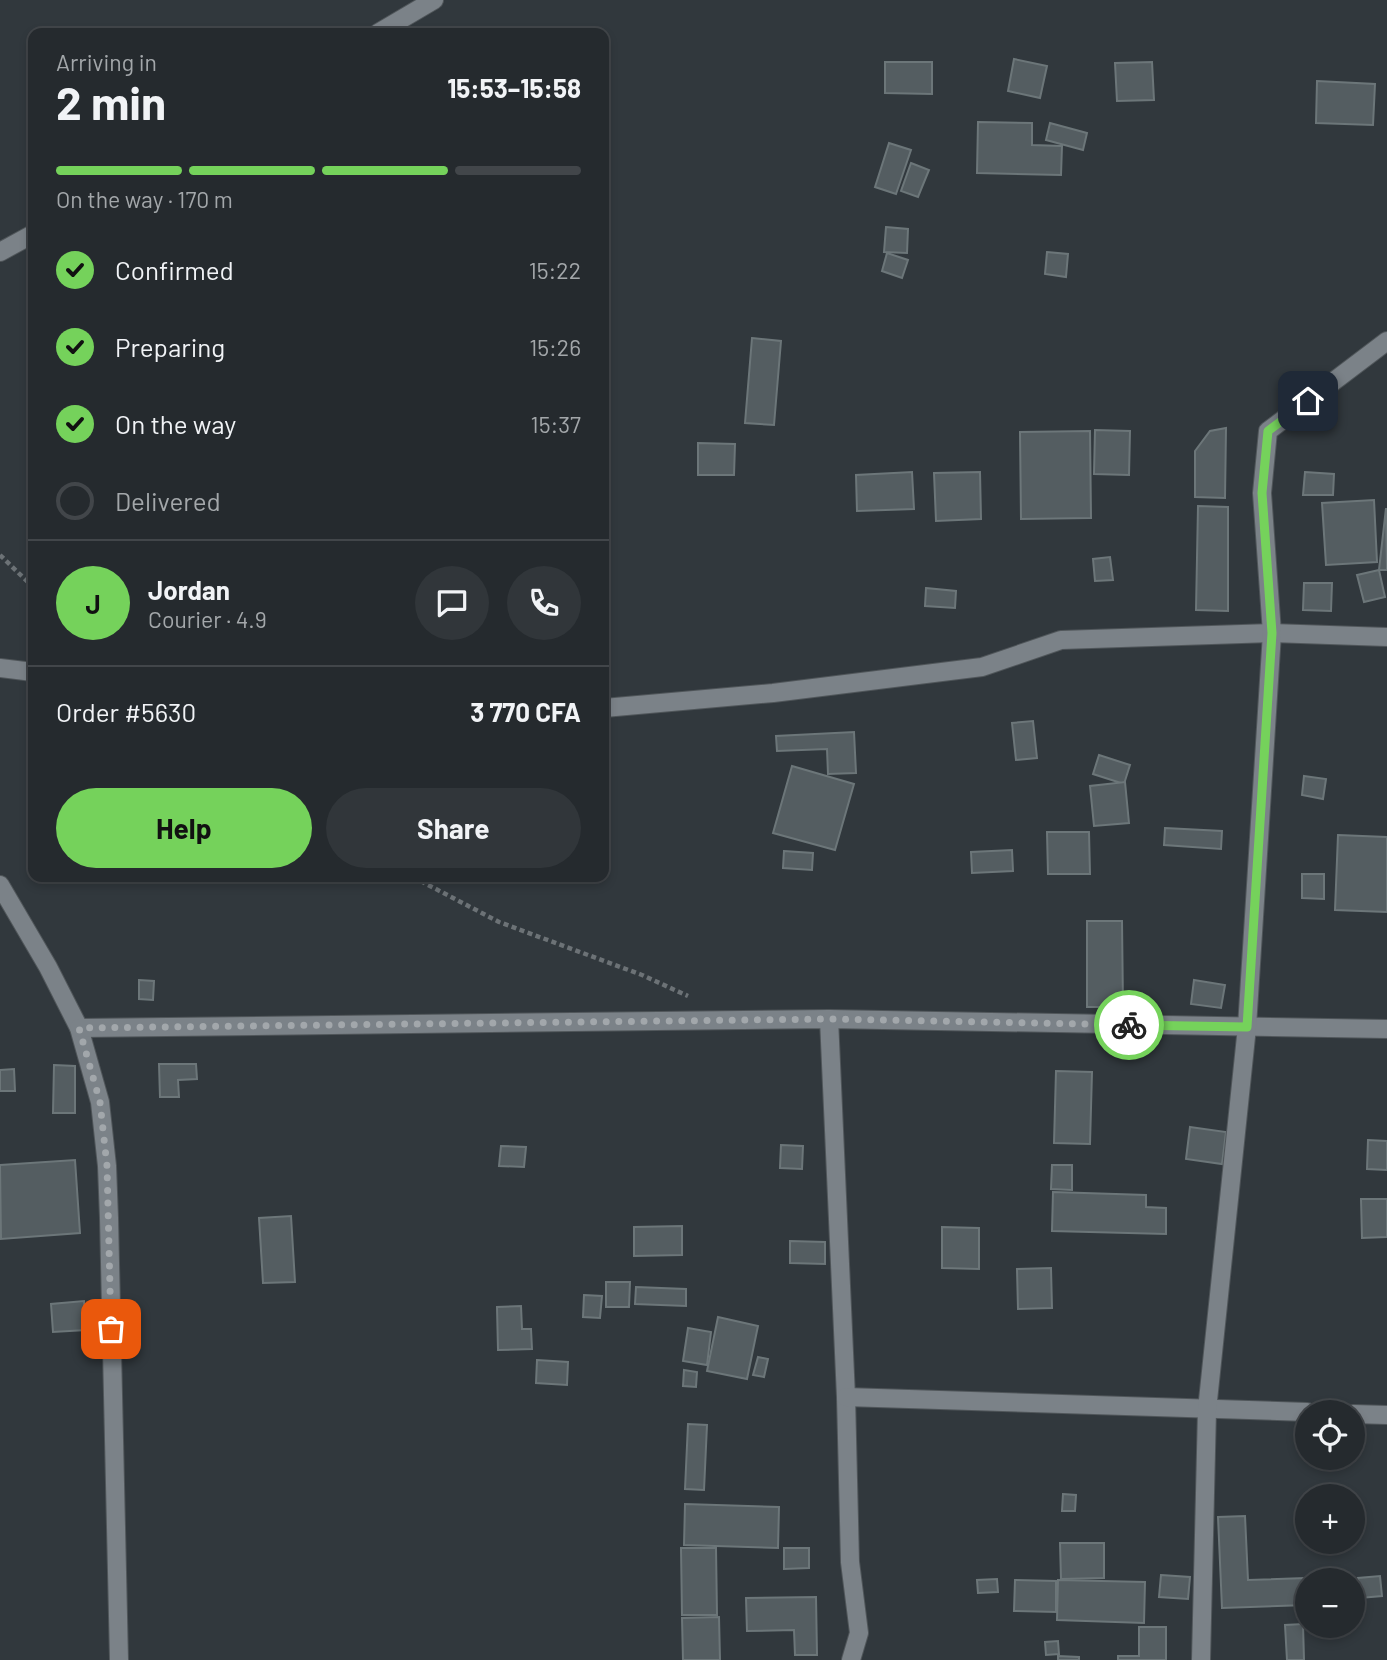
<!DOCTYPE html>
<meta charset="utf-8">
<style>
:root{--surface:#252a2e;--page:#31363a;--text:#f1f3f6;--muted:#a3a7aa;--line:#42464a;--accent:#75d25b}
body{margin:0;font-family:Barlow,sans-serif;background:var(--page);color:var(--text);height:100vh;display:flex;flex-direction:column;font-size:26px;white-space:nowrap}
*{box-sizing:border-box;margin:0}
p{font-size:23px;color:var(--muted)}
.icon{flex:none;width:38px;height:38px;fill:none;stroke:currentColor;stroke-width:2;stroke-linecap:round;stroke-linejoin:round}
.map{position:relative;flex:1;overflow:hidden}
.drawer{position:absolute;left:28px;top:28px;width:581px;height:854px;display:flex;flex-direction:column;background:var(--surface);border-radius:14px;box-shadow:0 4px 10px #0003,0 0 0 2px var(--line)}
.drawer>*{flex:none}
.tools{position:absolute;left:1295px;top:1400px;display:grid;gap:14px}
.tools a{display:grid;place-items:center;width:70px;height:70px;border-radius:50%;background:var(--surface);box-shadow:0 4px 10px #0003,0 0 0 2px var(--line);font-size:35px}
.pin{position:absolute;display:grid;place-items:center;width:60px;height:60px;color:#fff;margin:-30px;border-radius:14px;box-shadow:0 4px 10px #0006}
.courier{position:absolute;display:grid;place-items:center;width:70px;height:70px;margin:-35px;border:5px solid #75d25b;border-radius:50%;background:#fff;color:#222;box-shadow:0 2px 9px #0007}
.headline em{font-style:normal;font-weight:700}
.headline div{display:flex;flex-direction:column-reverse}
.headline{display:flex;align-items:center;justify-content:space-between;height:119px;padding:0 28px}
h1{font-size:46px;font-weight:700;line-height:52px}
.bar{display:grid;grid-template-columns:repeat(4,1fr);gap:10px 7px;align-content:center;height:84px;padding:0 28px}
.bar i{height:9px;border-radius:5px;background:var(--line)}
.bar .active{background:var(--accent)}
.bar p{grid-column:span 4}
.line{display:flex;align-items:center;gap:18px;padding:0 28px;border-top:2px solid var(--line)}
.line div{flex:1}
.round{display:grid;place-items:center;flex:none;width:74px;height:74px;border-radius:37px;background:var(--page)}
ol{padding:0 28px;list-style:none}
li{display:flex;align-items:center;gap:21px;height:77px}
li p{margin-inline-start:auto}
li .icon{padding:7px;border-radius:50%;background:var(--accent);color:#111;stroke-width:4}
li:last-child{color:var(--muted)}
li i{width:38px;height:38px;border:4px solid var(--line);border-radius:50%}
.cta{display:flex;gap:14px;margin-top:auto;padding:14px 28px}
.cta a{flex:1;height:80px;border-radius:42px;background:var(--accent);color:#111;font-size:28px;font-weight:700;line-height:80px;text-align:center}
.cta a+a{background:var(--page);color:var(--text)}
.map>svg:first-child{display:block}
.building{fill:#545d61;stroke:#6c7679;stroke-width:2}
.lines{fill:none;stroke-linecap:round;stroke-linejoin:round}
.minor-casing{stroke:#50565a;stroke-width:20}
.path{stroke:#6c7276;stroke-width:4.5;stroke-dasharray:5 3.5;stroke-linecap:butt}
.minor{stroke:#7b8288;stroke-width:18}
.done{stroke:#a2a7ab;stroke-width:7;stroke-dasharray:0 12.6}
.route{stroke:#75d25b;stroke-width:9}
</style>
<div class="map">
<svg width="1387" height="1660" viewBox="0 0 1387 1660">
<rect width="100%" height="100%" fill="#31383d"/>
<g class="building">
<polygon points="1014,59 1047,66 1040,98 1008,91"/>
<polygon points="885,62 932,62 932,94 885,93"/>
<polygon points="1152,62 1154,100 1117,101 1115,63"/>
<polygon points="1317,81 1375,84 1373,125 1316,123"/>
<polygon points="978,122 1032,123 1032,145 1062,146 1061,175 977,173"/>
<polygon points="1050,123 1087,133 1083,150 1046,140"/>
<polygon points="889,143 911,150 896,194 875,187"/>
<polygon points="911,163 929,170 918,197 901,191"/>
<polygon points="886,227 908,229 907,253 884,252"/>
<polygon points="1047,252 1068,254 1066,277 1045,274"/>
<polygon points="887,253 908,260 902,278 882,271"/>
<polygon points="752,338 781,341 774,425 745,423"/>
<polygon points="1226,428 1225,498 1195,497 1195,451 1210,431"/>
<polygon points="1095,430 1130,431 1129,475 1094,474"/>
<polygon points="1090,431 1091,518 1021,519 1020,432"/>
<polygon points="698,443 735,444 734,475 698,475"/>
<polygon points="912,472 914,509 857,511 856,475"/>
<polygon points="980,472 981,519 936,521 934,473"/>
<polygon points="1305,472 1334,474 1333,495 1303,495"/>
<polygon points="1374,500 1377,562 1326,565 1322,503"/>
<polygon points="1198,506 1228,507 1228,611 1196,610"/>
<polygon points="1386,508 1387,570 1379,570"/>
<polygon points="1110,557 1113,580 1095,581 1093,559"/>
<polygon points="1379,570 1385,597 1364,602 1357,575"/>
<polygon points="1304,583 1332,583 1331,611 1303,610"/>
<polygon points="926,588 956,591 955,608 925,606"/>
<polygon points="1033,721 1037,758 1016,760 1012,723"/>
<polygon points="854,732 856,773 828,774 827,749 777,751 776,736"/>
<polygon points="1099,755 1130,765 1124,784 1093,774"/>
<polygon points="792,766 854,784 835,850 773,833"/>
<polygon points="1304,776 1326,779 1323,799 1302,795"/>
<polygon points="1125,782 1129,823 1094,826 1090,786"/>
<polygon points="1165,828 1222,831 1221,849 1164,845"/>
<polygon points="1047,832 1089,832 1090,874 1048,874"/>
<polygon points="1338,835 1387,837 1387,912 1335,910"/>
<polygon points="1012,850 1013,871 972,873 971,852"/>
<polygon points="784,851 813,853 812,870 783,868"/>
<polygon points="1302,874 1324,874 1324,899 1302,898"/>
<polygon points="1087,921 1122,921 1123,1007 1087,1007"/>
<polygon points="139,980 154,981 153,1000 139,999"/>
<polygon points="1194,980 1225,985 1221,1008 1191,1004"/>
<polygon points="159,1064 196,1064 197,1079 178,1080 179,1097 160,1097"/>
<polygon points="54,1065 75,1066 75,1113 53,1113"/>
<polygon points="14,1069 15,1091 0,1091 0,1070"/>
<polygon points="1056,1071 1092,1072 1090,1144 1054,1143"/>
<polygon points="1190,1127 1226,1132 1222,1164 1186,1159"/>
<polygon points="1368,1140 1387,1141 1387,1170 1367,1169"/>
<polygon points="781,1145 803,1146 802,1169 780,1168"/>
<polygon points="501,1146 526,1147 524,1167 499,1166"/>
<polygon points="75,1160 80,1233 1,1239 0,1165"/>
<polygon points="1052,1165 1072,1165 1072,1190 1051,1189"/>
<polygon points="1053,1192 1146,1195 1146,1207 1166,1208 1166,1234 1052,1231"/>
<polygon points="1361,1199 1387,1199 1387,1237 1362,1238"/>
<polygon points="291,1216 295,1282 263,1283 259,1218"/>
<polygon points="682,1226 682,1255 634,1256 634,1227"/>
<polygon points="942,1227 979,1228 979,1269 942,1268"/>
<polygon points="790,1241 825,1242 825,1264 790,1263"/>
<polygon points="1051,1268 1052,1308 1018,1309 1017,1269"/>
<polygon points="606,1282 630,1282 629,1307 606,1307"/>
<polygon points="636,1287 686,1289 686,1306 635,1304"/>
<polygon points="584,1295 602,1296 600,1318 583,1317"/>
<polygon points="84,1301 86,1330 53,1332 51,1304"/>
<polygon points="521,1306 522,1329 531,1329 532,1349 498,1350 497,1307"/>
<polygon points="718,1317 758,1326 747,1379 707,1371"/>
<polygon points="688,1328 711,1332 707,1365 683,1361"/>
<polygon points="758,1357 768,1359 764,1377 753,1375"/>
<polygon points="537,1360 568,1362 567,1385 536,1383"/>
<polygon points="684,1370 697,1372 696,1387 683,1386"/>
<polygon points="688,1424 707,1425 704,1490 685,1489"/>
<polygon points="1063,1494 1076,1495 1075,1511 1062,1511"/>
<polygon points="685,1504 779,1507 778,1548 684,1545"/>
<polygon points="1245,1516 1248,1580 1334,1577 1334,1580 1307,1580 1307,1605 1222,1608 1218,1517"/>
<polygon points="1060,1543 1104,1543 1104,1578 1061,1579"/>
<polygon points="681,1548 716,1548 717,1615 682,1615"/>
<polygon points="784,1548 809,1548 809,1568 784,1569"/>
<polygon points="1161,1575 1190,1577 1188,1599 1159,1597"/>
<polygon points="1380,1576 1382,1596 1360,1598 1358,1578"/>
<polygon points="997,1579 998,1592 978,1593 977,1580"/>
<polygon points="1015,1580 1056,1581 1056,1612 1014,1611"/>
<polygon points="1058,1580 1145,1582 1144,1623 1057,1620"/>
<polygon points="816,1597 817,1655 795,1655 794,1630 747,1631 746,1598"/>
<polygon points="719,1617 720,1660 683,1660 682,1618"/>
<polygon points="1303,1624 1304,1660 1287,1660 1285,1625"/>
<polygon points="1139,1627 1166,1627 1166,1660 1118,1660 1118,1656 1139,1656"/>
<polygon points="1058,1641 1059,1654 1046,1655 1045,1642"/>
<polygon points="1058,1656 1079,1657 1079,1660 1058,1660"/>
</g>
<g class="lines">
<defs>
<g id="minor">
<polyline points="378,33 434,0"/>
<polyline points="0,252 33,234"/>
<polyline points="0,668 33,672"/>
<polyline points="604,708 773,693 982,667 1061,640 1272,633 1387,637"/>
<polyline points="0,885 48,967 79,1028 100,1102 107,1166 109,1218 119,1660"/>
<polyline points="829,1019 846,1397 850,1562 859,1633 851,1660"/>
<polyline points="79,1028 829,1019 1387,1029"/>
<polyline points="846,1397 1307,1412"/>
<polyline points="1353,1414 1387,1415"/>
<polyline points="1201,1660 1207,1410 1247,1027 1272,633 1262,493 1268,431 1387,341"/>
</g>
</defs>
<use href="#minor" class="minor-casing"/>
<g class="path">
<polyline points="0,555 33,587"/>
<polyline points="413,877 499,922 642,975 688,996"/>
</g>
<use href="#minor" class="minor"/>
</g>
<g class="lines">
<polyline class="done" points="111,1329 107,1166 100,1102 79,1028 830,1019 1129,1025"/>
<polyline class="route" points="1129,1025 1247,1027 1272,633 1262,493 1268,431 1308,401"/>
</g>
</svg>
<div class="tools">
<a><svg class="icon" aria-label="locate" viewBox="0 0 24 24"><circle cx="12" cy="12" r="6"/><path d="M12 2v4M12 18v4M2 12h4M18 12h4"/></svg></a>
<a>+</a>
<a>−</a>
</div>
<div class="pin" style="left:111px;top:1329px;background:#ea580c"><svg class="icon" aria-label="bag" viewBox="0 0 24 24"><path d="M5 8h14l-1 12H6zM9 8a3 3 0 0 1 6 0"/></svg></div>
<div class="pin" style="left:1308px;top:401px;background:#1f2937"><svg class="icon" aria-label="home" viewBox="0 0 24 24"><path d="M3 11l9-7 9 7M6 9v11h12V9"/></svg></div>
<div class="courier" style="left:1129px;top:1025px"><svg class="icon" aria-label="bike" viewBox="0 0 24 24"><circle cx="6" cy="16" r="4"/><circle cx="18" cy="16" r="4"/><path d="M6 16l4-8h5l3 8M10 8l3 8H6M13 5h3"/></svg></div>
<section class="drawer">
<div class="headline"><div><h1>2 min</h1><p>Arriving in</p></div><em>15:53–15:58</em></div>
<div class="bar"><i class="active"></i><i class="active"></i><i class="active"></i><i></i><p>On the way · 170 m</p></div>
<ol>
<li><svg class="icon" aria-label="check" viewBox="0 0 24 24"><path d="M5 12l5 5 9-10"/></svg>Confirmed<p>15:22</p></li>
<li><svg class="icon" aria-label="check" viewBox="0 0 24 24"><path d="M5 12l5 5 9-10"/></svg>Preparing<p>15:26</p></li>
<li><svg class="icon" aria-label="check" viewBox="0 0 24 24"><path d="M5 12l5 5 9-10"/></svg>On the way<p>15:37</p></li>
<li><i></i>Delivered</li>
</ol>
<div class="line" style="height:126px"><b class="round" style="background:var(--accent);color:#111">J</b><div><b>Jordan</b><p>Courier · 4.9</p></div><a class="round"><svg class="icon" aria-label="chat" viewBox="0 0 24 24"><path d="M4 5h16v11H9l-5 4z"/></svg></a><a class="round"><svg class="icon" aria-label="phone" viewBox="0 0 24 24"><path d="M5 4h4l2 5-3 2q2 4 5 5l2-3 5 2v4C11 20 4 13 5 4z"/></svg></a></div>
<div class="line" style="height:91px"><div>Order #5630</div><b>3 770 CFA</b></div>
<div class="cta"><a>Help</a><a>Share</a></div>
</section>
</div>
